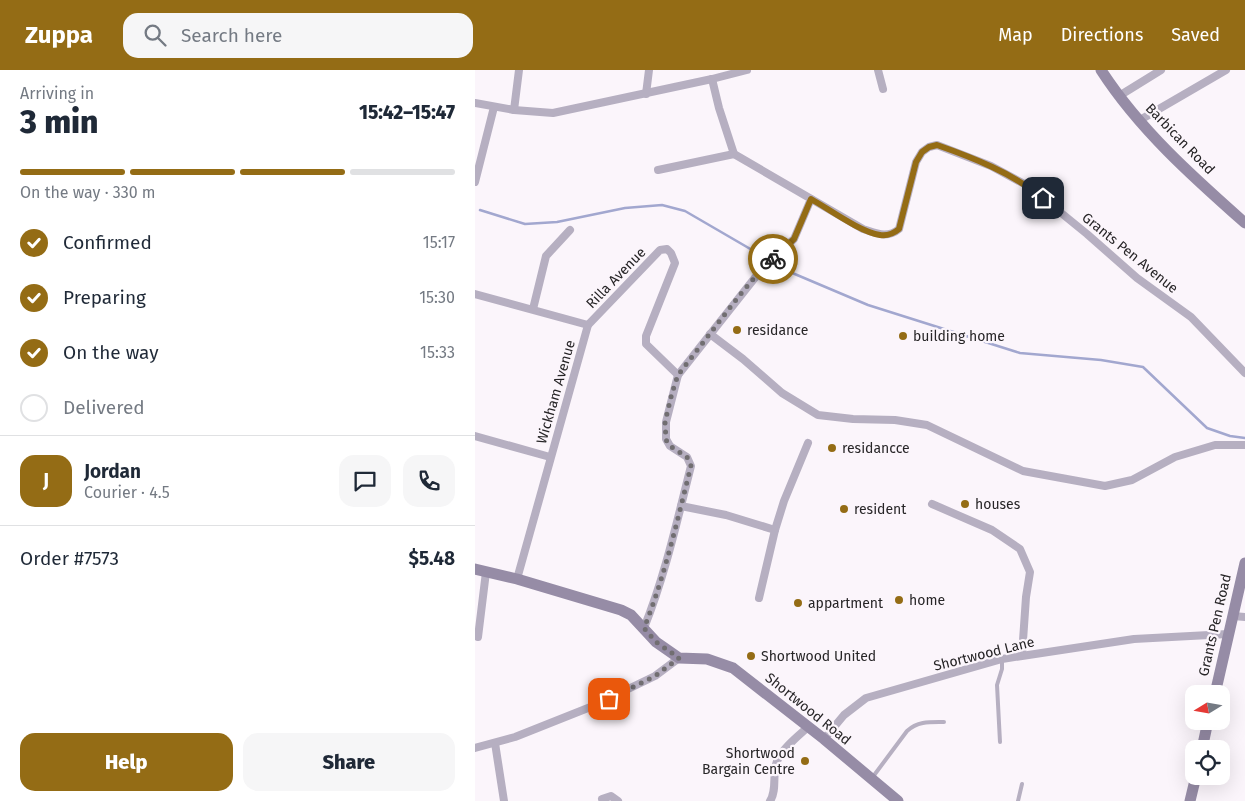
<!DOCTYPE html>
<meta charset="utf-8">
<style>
:root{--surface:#fff;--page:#f6f6f7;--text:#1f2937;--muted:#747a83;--line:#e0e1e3;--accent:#946c15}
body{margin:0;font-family:"Fira Sans",sans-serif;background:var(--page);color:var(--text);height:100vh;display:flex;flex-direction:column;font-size:19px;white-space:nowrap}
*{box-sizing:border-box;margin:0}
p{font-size:16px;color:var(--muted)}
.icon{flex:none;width:28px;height:28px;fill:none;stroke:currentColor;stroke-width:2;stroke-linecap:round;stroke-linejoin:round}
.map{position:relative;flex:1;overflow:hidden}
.side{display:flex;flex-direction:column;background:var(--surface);width:475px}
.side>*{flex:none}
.needle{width:32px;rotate:259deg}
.buttons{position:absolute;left:710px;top:615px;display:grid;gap:10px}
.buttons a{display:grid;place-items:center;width:45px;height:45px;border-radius:10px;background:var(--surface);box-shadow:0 5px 20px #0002;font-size:25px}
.pin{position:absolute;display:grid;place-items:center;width:42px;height:42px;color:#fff;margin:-21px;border-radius:10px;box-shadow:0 2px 8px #0006}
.courier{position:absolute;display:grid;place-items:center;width:50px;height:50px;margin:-25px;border:4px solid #946c15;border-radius:50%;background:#fff;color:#222;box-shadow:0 1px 6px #0007}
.summary em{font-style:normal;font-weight:800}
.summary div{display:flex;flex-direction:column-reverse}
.summary{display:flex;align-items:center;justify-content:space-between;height:85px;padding:0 20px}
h1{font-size:32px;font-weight:800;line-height:38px}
.bar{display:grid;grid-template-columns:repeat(4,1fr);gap:8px 5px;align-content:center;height:60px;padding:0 20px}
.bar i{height:6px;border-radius:4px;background:var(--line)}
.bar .active{background:var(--accent)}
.bar p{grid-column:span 4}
.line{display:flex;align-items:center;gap:12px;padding:0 20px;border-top:1px solid var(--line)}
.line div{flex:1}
.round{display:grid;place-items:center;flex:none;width:52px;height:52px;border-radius:15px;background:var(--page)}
ol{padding:0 20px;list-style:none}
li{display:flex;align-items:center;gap:15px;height:55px}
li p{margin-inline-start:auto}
li .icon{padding:5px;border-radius:50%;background:var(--accent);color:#fff;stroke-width:4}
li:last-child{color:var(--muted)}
li i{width:28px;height:28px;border:2px solid var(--line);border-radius:50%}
.action{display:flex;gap:10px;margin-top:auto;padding:10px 20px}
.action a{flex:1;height:58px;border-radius:15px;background:var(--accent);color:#fff;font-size:20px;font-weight:800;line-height:58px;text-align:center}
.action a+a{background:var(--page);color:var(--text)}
header{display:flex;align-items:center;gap:30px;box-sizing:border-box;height:70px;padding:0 25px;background:var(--accent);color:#fff}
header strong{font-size:24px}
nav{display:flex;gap:28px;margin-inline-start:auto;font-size:18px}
.search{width:350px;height:45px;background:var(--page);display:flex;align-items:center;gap:12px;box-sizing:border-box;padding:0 18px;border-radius:15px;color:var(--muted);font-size:19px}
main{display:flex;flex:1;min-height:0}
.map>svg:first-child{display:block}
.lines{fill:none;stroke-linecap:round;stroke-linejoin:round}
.stream{stroke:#a2a7cf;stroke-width:2.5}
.lane{stroke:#b6afc1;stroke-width:4}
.street{stroke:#b6afc1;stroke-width:8}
.secondary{stroke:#968ca6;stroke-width:11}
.done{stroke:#716e71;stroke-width:5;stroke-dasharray:0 9}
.route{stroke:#946c15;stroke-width:6}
.poi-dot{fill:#946c15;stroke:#fbf5fb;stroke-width:2}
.labels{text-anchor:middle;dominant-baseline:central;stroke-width:4.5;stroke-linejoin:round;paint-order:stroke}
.street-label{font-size:14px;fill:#272527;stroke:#fbf5fb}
.poi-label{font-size:14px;fill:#272527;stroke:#fbf5fb;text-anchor:start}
</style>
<header>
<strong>Zuppa</strong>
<div class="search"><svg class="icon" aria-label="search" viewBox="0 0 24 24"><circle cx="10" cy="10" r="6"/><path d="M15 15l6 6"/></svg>Search here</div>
<nav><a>Map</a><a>Directions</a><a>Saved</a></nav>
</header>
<main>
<section class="side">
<div class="summary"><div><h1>3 min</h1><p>Arriving in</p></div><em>15:42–15:47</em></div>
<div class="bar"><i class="active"></i><i class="active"></i><i class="active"></i><i></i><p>On the way · 330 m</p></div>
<ol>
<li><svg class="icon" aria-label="check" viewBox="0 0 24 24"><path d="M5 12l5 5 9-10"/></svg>Confirmed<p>15:17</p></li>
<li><svg class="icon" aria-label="check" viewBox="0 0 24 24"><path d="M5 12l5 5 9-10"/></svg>Preparing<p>15:30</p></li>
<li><svg class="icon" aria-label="check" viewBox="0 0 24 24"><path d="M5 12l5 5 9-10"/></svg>On the way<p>15:33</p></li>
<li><i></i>Delivered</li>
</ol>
<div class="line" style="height:90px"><b class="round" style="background:var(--accent);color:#fff">J</b><div><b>Jordan</b><p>Courier · 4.5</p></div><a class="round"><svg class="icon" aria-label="chat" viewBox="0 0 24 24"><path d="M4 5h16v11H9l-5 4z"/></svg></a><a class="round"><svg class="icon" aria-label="phone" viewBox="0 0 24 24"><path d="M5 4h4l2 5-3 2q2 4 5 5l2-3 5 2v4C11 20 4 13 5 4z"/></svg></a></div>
<div class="line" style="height:65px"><div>Order #7573</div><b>$5.48</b></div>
<div class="action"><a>Help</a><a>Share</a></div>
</section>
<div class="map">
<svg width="770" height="731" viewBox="0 0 770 731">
<rect width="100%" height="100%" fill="#fbf5fb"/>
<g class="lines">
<polyline class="stream" points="5,140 50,154 82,152 150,138 187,135 210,141 315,202 393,235 545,283 626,290 668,297 732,358 755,366 770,368"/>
<g class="lane">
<polyline points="525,672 522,615 527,599 527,589"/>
<path d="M397,708L432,661C443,651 455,652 469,652"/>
<polyline points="543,731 547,714"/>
</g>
<g class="street">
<polyline points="403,0 408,19"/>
<path d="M237,9L244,38L259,84L388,159C401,163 412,169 424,159L441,92L447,82L454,77L462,75L516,96L553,116L612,164L662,208L716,247L770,303"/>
<polyline points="171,24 174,0"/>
<polyline points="644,26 686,0"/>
<polyline points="0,33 39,40 78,43 237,9 272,0"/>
<polyline points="39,40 44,0"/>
<polyline points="665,50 751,0"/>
<polyline points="183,100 259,84"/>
<polyline points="0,112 19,37"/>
<polyline points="0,224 113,255"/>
<polyline points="58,239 71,186 95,160"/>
<polyline points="235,264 268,289 307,323 343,345 378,349 420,350 452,355 548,401 630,416 657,410 700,387 740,375 770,375"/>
<polyline points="0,366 75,387"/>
<polyline points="457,434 517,460 545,479 555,502 551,527 547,585"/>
<polyline points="206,436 251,445 300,460"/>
<polyline points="42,509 113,255 185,180 192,179 196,183 200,193 171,266 171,274 203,305"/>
<polyline points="284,528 300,460 309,431 333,373"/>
<polyline points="758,546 770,547"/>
<path d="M169,558C190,506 202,451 216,396L212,387L195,376L191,369V352L203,305L290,195L319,169L336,129"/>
<polyline points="3,567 11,502"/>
<polyline points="349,669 369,645 391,628 527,589 659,569 753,564"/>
<polyline points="20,673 29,731"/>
<polyline points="0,678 40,667 118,636 180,606 204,588"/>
<polyline points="127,729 136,726 143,731"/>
<path d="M295,731C303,719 296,702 303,689C309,677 323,666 333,657"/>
</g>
<g class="secondary">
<path d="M626,0C664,59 718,107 770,153"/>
<polyline points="0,499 42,509 146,540 156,545 181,572 204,588 232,589 258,598 349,669 423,731"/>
<polyline points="740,624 770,493"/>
<polyline points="727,679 733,651"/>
<polyline points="715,731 721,706"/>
</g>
</g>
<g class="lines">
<path class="done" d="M134,629L180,606L204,588L181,572L169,558C190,506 202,451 216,396L212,387L195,376L191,370L190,352L197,323L203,305L264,226L290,195L298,189"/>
<path class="route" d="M298,189L319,169L336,129C354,139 385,162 405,165C412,166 418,164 424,159L441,92L447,82L454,77L462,75C499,88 537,103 568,128"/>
</g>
<g class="poi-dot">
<circle cx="262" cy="260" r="5"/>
<circle cx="428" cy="266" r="5"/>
<circle cx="357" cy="378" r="5"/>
<circle cx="490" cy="434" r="5"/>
<circle cx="369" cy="439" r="5"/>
<circle cx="424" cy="530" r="5"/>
<circle cx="323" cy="533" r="5"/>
<circle cx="276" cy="586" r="5"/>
<circle cx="330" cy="691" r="5"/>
</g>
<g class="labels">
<g class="street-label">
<text transform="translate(705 69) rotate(46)">Barbican Road</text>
<text transform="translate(655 183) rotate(39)">Grants Pen Avenue</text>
<text transform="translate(141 208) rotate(-46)">Rilla Avenue</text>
<text transform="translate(81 322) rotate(-74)">Wickham Avenue</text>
<text transform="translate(740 555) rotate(-77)">Grants Pen Road</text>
<text transform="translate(509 584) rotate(-14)">Shortwood Lane</text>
<text transform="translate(333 639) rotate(39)">Shortwood Road</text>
</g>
<g class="poi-label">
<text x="272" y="260">residance</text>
<text x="438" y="266">building home</text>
<text x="367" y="378">residancce</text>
<text x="500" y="434">houses</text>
<text x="379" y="439">resident</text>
<text x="434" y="530">home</text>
<text x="333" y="533">appartment</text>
<text x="286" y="586">Shortwood United</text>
<text x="320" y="683" text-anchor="end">Shortwood<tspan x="320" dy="16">Bargain Centre</tspan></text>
</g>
</g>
</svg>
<div class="buttons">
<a><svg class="needle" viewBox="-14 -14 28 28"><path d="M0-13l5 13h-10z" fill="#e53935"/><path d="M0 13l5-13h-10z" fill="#747a83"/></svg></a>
<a><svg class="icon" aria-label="locate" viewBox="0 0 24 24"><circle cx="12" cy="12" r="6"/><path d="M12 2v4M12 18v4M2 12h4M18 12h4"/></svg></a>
</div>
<div class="pin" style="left:134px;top:629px;background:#ea580c"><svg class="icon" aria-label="bag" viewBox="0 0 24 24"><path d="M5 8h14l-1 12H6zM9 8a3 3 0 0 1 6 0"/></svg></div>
<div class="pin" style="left:568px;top:128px;background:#1f2937"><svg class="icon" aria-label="home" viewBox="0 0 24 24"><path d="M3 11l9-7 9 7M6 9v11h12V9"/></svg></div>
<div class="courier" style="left:298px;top:189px"><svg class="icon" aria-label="bike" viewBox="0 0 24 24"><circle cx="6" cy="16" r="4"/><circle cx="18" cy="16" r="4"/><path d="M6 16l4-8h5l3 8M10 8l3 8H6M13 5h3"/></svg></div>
</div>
</main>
